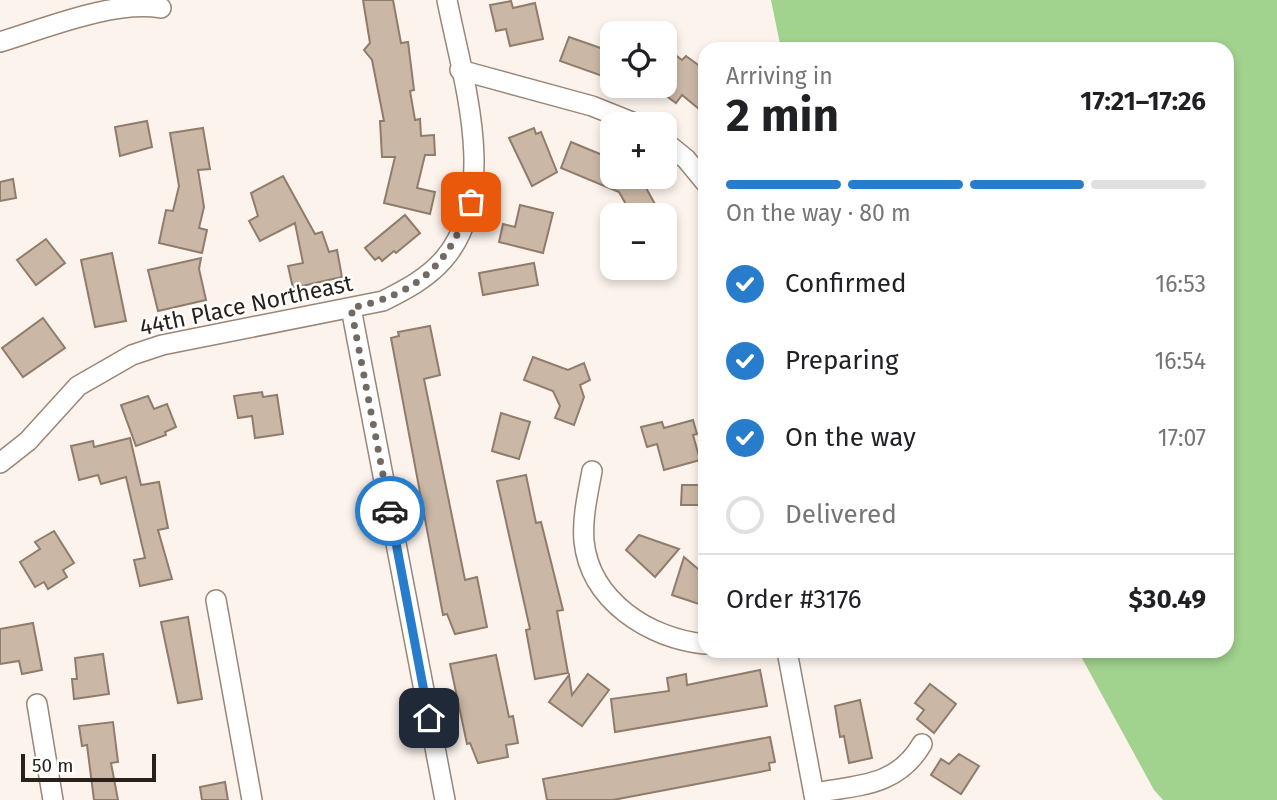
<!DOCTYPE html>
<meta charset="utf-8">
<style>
:root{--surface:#fff;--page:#f2f2f2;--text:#202124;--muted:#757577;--line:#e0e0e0;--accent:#277dcb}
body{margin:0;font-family:"Fira Sans",sans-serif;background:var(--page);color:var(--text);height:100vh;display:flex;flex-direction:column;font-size:26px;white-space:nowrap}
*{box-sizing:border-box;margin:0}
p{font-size:23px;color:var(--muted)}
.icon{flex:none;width:38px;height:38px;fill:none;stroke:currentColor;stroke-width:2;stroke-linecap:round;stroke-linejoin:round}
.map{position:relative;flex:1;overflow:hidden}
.details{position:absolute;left:698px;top:42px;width:536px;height:616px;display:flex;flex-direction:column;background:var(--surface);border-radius:21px;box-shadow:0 4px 10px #0003}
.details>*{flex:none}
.controls{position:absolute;left:600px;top:21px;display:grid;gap:14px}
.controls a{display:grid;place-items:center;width:77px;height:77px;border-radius:14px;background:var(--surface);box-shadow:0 4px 10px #0003;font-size:35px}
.scale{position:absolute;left:21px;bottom:18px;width:135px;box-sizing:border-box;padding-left:7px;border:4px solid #282019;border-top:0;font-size:19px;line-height:24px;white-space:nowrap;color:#282019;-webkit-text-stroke:5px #fff;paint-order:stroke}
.pin{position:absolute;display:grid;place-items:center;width:60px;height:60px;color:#fff;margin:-30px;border-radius:14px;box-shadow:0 4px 10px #0006}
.courier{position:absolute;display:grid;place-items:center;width:70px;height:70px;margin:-35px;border:5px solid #277dcb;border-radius:50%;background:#fff;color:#222;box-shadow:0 2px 9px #0007}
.summary em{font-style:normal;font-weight:700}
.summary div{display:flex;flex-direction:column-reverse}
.summary{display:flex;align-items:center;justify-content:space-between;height:119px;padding:0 28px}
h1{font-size:46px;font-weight:700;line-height:52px}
.bar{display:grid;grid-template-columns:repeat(4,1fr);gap:10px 7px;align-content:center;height:84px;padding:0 28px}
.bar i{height:9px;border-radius:5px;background:var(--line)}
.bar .on{background:var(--accent)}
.bar p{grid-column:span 4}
.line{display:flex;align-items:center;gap:18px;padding:0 28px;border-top:2px solid var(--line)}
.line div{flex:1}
ol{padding:0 28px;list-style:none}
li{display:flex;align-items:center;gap:21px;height:77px}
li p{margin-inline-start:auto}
li .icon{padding:7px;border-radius:50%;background:var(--accent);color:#fff;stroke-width:4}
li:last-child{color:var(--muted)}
li i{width:38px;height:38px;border:4px solid var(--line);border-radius:50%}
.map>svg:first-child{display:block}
.green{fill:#a1d28e}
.building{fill:#cbb7a5;stroke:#8f7c6b;stroke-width:2}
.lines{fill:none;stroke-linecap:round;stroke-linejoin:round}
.minor-casing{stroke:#9a8676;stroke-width:22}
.minor{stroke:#fff;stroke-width:19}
.done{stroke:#726a63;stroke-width:7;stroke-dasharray:0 12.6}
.route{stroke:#277dcb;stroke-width:9}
.labels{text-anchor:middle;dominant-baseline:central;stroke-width:5;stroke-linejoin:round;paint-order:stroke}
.street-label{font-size:23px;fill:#282019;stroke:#fff}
</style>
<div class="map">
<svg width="1277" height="800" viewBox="0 0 1277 800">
<rect width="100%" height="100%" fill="#fcf3ec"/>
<polygon class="green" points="771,0 1277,0 1277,800 1163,800 1154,790 1078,651 1227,651 1227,49 781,49"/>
<g class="building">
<polygon points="363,0 393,0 401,43 408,42 414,90 410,91 415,120 420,119 421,136 434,135 435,155 425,155 417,188 435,192 430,214 384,203 395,157 382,157 380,121 384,121 372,60 364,50 370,43"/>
<polygon points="511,1 513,8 535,3 543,39 510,46 506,29 496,31 490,5"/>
<polygon points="569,37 612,52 608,78 560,61"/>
<polygon points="665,47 682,60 686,56 705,70 705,114 682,95 676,103 665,95"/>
<polygon points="147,121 152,147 120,156 115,127"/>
<polygon points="203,128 210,169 198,170 204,207 199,228 207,230 202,253 159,243 166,210 173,211 179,186 170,133"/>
<polygon points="534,128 536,134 541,132 557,172 532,186 509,138"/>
<polygon points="571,142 612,159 612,177 640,177 661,215 632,215 619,192 561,168"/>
<polygon points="283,176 315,234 322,232 329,252 337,250 342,277 293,288 288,266 303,263 295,223 260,241 249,221 258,216 251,193"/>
<polygon points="13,179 16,198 0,201 0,182"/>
<polygon points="520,205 553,213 543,253 499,242 503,224 515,227"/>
<polygon points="405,215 420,233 396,253 394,251 382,261 379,257 375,260 365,248"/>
<polygon points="46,239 65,263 36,285 17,260"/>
<polygon points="112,253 126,321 95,327 81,260"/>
<polygon points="201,258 199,269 206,300 158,311 148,270"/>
<polygon points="534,263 538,285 483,295 479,273"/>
<polygon points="43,318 65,348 23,377 2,348"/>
<polygon points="430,326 440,375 424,379 465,580 477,577 487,627 455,634 447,614 443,615 391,338 399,336 398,332"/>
<polygon points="533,357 568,370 584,363 590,380 580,385 584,397 574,425 555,418 560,406 553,391 524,380"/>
<polygon points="262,392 263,397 277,395 283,434 255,438 252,416 238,418 234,396"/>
<polygon points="148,396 154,409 167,404 176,427 165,432 166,435 136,446 121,405"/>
<polygon points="501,413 530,422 519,459 492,451"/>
<polygon points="693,420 697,434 693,435 700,460 664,470 657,444 647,447 641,427 662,422 664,428"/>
<polygon points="130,438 141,485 159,482 168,528 158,530 172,579 140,586 134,560 145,558 126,477 101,484 98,475 79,480 71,446 93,441 94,447"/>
<polygon points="526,475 536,523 541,522 563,610 557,611 568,673 535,679 526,630 530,629 497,481"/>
<polygon points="682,485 705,485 705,505 681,505"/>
<polygon points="54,531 74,563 63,570 67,577 48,589 44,582 35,587 20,562 40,549 35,542"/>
<polygon points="639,535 679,549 655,577 626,550"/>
<polygon points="684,557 705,575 699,604 672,595"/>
<polygon points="188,617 202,699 178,703 161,622"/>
<polygon points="33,623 42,670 22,674 19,661 0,664 0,629"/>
<polygon points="103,654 109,694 74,699 72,679 77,679 75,658"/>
<polygon points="496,655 509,717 513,716 518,743 506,745 508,757 478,763 470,743 467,744 450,664"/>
<polygon points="760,670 767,706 615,732 611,699 669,691 667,678 686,674 687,685"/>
<polygon points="588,674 609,690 582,726 549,702 569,675 572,695"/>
<polygon points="930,684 956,704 934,733 917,719 924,710 915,703"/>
<polygon points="860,700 872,758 849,763 844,736 840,737 835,706"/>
<polygon points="113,722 118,762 111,763 118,800 94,800 87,745 82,746 79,726"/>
<polygon points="770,737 775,762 769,763 770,770 613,800 547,800 543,779"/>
<polygon points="959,754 979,766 961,794 931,775 941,759 949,764"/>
<polygon points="225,782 228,800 202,800 200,787"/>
</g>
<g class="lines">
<defs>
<g id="minor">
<path d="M0,42C46,28 114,0 161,8"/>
<polyline points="460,70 592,106 637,124"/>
<polyline points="665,142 686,159 705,182"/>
<polyline points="351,308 445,800"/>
<path d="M0,463L28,441L78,386L132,355L162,345L383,301C405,290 428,278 444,259C501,192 462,77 447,0"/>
<path d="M592,471C588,493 582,518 584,541C590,601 650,639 705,644"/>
<polyline points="216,600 252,800"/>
<polyline points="787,651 815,800"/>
<polyline points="37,704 53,800"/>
<path d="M814,793C858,785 897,787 922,744"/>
</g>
</defs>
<use href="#minor" class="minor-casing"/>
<use href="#minor" class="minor"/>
</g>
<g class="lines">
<path class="done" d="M390,511L351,308C418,294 449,265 471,202"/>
<polyline class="route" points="390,511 429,718"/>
</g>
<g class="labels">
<g class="street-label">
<text transform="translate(246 305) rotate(-12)">44th Place Northeast</text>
</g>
</g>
</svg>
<div class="controls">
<a><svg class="icon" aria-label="locate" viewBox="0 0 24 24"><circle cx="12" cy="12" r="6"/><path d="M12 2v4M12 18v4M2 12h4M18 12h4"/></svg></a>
<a>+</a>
<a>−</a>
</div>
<div class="scale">50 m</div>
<div class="pin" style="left:471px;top:202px;background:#ea580c"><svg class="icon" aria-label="bag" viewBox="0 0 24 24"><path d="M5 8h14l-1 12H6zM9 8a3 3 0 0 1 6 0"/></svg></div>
<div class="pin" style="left:429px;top:718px;background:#1f2937"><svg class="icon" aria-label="home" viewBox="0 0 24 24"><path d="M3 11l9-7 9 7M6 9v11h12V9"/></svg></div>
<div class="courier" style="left:390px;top:511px"><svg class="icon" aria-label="car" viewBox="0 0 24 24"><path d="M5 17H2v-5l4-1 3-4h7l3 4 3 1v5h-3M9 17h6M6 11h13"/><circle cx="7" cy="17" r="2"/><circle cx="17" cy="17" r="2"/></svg></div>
<section class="details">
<div class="summary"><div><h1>2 min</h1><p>Arriving in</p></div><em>17:21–17:26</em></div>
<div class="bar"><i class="on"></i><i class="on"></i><i class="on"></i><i></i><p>On the way · 80 m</p></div>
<ol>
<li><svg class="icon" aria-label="check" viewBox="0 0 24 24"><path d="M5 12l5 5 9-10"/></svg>Confirmed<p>16:53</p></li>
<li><svg class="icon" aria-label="check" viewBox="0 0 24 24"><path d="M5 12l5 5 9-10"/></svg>Preparing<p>16:54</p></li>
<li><svg class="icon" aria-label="check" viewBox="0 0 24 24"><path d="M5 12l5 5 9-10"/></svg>On the way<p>17:07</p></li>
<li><i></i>Delivered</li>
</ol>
<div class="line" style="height:91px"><div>Order #3176</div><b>$30.49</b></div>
</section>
</div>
